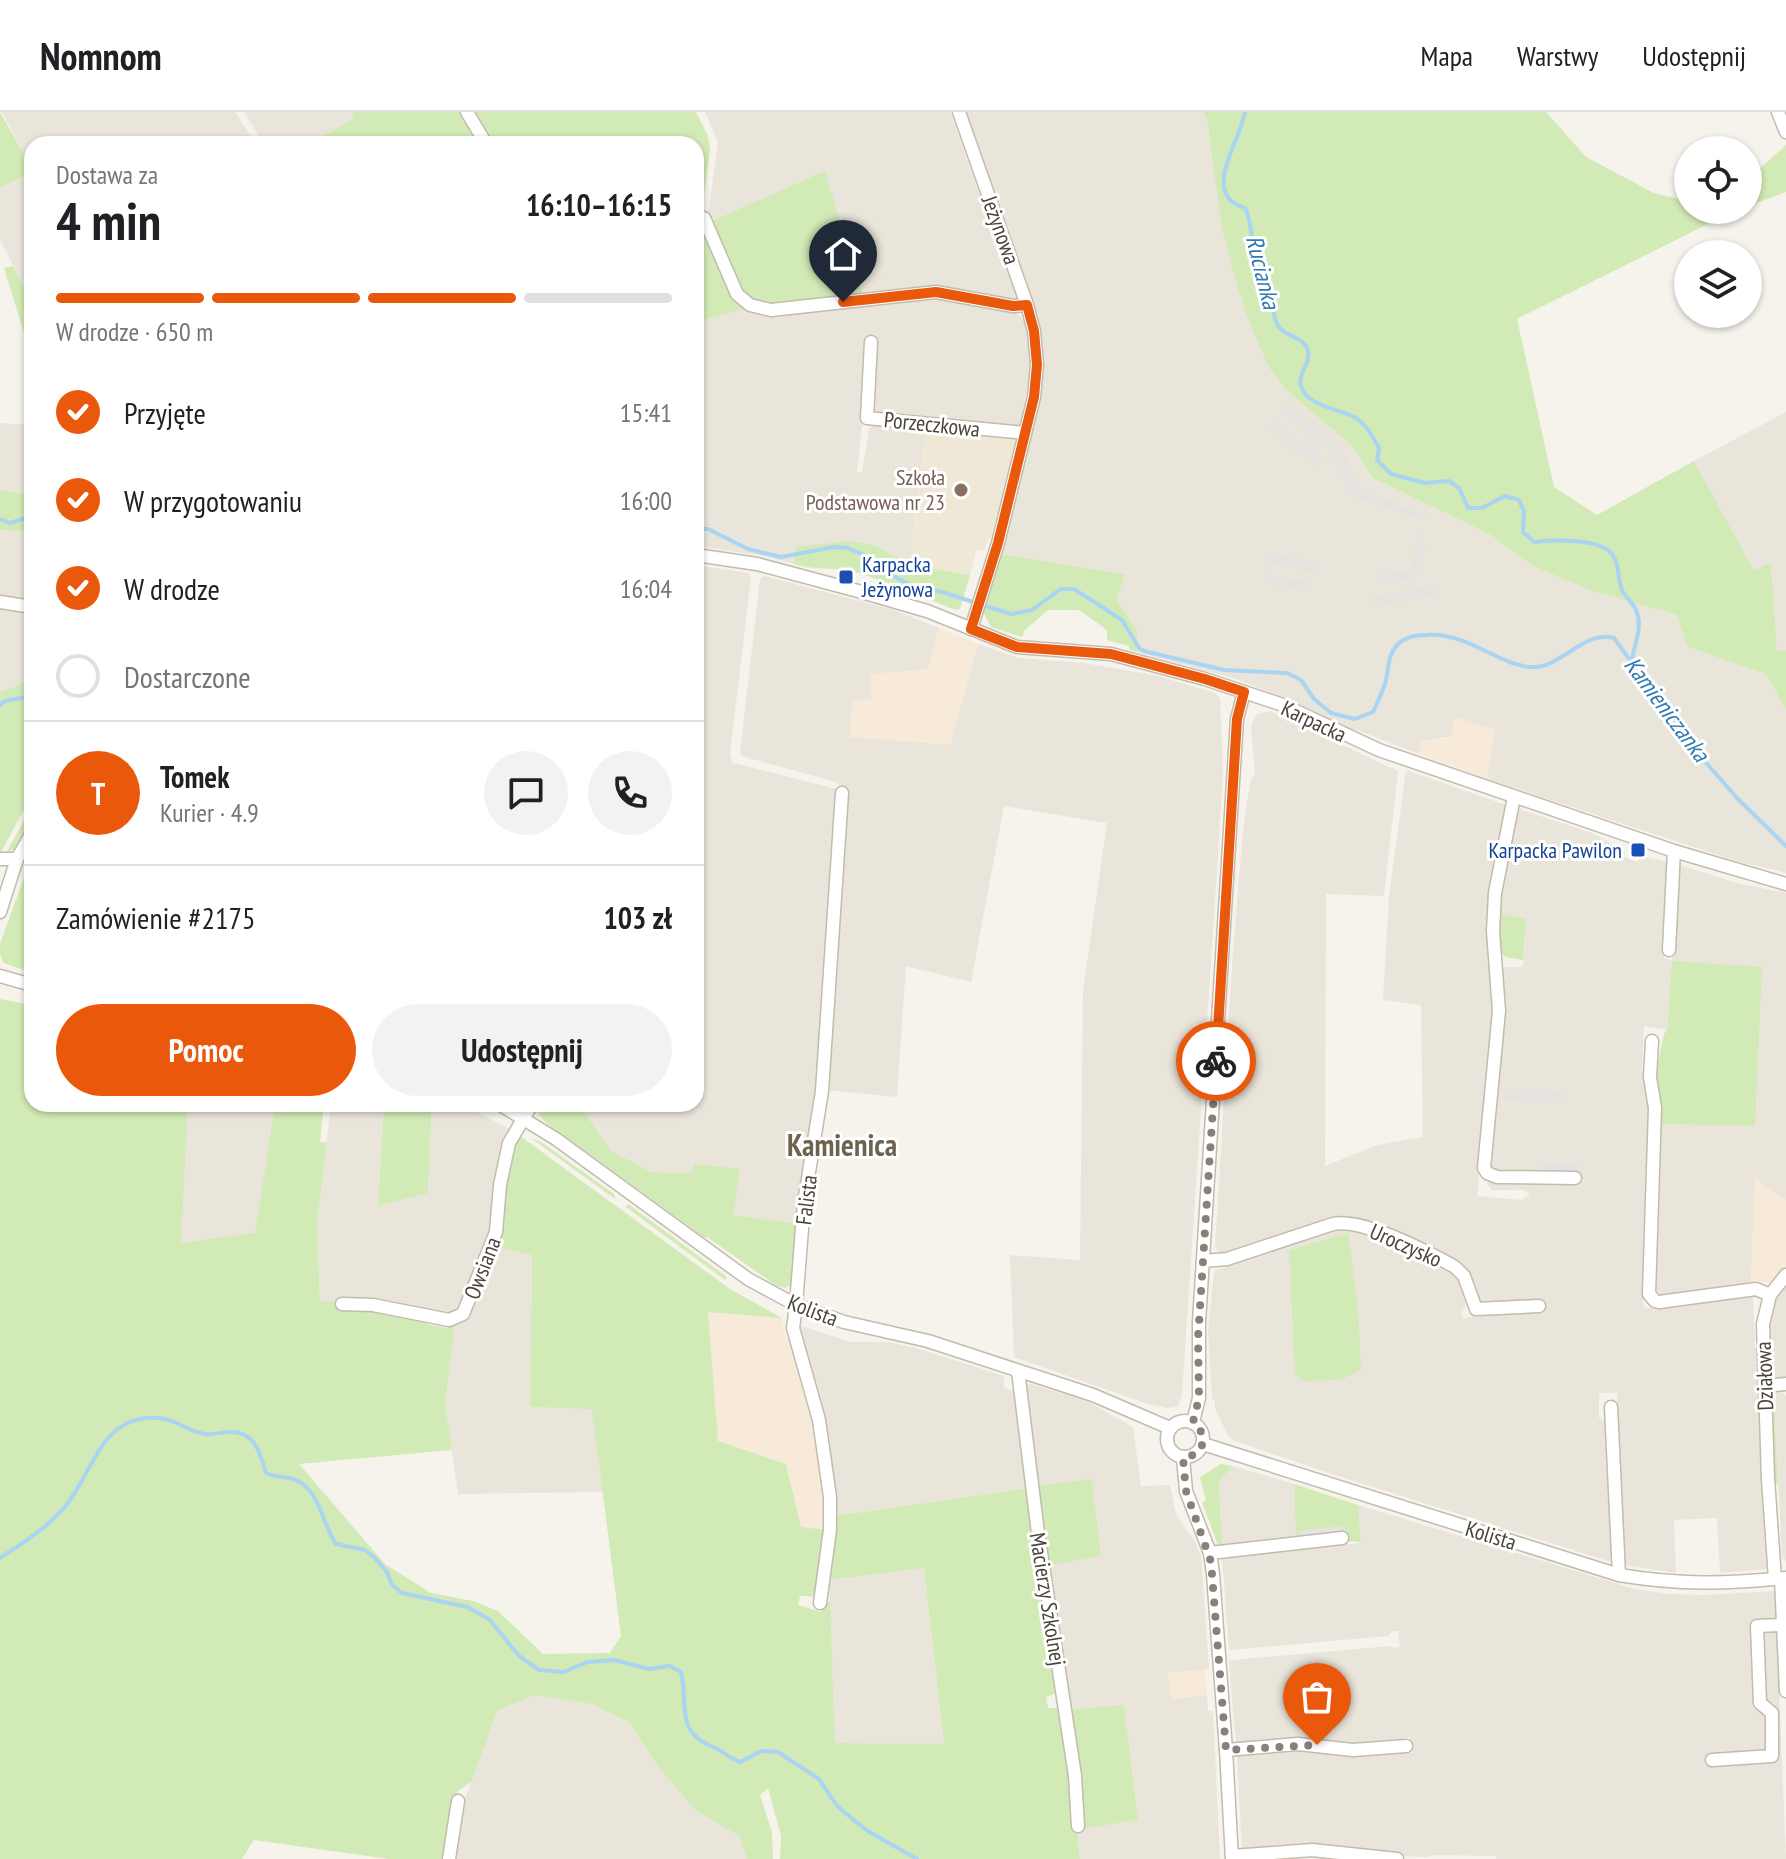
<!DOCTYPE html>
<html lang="pl">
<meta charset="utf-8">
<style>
:root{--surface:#fff;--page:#f2f2f2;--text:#202124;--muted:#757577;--line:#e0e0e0;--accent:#ea580c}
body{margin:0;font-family:"PT Sans Narrow",sans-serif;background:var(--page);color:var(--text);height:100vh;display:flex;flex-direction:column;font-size:30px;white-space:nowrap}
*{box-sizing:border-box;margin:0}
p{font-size:26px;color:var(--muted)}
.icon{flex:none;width:44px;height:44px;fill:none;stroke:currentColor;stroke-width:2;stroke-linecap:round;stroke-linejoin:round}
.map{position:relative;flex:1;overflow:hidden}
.sheet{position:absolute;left:24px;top:24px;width:680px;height:976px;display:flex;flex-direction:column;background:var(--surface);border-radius:24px;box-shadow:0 2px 6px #0004}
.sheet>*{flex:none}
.buttons{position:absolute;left:1674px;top:24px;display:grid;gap:16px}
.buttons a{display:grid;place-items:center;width:88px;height:88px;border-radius:50%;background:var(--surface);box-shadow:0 2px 6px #0004;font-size:40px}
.pin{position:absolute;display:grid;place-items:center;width:68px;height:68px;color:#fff;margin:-82px -34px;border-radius:50% 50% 50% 0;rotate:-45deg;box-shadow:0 0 8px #0007}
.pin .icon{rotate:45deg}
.courier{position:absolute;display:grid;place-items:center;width:80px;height:80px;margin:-40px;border:6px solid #ea580c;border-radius:50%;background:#fff;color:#222;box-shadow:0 2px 10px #0007}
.head em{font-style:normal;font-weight:700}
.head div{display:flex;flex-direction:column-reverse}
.head{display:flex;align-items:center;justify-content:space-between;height:136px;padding:0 32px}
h1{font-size:52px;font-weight:700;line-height:60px}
.bar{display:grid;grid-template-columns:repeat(4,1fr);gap:12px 8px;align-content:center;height:96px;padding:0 32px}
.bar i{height:10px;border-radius:6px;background:var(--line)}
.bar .selected{background:var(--accent)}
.bar p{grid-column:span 4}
.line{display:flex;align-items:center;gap:20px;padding:0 32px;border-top:2px solid var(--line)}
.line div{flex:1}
.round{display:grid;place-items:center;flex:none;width:84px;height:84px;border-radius:42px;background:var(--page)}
ol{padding:0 32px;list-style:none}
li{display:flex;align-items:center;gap:24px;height:88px}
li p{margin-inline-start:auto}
li .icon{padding:8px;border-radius:50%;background:var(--accent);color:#fff;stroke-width:4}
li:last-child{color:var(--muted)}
li i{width:44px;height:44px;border:4px solid var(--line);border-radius:50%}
.button{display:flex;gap:16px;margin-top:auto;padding:16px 32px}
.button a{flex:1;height:92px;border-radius:48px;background:var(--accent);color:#fff;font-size:32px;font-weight:700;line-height:92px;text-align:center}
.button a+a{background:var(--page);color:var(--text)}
header{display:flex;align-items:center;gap:48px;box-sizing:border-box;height:112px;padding:0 40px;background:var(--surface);border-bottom:2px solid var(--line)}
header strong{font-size:38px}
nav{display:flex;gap:44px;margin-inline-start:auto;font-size:28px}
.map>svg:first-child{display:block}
.residential{fill:#eae5da}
.commercial{fill:#f7ead8}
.education{fill:#efe8d6}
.green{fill:#d2eab5}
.parking{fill:#e5e3e0}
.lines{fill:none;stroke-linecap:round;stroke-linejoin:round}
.stream{stroke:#a9d4f2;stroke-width:4}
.minor-casing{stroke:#c2bbae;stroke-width:15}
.minor{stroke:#fff;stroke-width:12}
.done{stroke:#878178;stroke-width:8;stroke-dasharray:0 14.4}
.route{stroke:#ea580c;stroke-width:10}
.education-dot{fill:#8d6e63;stroke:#fff;stroke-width:3}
.transit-dot{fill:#1a4fb4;stroke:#fff;stroke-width:3}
.labels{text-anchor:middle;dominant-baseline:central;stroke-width:6;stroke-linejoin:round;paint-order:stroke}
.street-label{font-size:22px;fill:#4b4439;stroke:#fff}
.education-label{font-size:22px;fill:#785e54;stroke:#fff;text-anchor:end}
.transit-label{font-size:22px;fill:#164399;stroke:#fff;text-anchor:start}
.water-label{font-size:24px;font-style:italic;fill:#2e7ab2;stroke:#fff}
.district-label{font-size:30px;font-weight:bold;fill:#6e6250;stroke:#fff}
</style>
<header>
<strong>Nomnom</strong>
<nav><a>Mapa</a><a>Warstwy</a><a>Udostępnij</a></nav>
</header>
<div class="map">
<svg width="1786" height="1747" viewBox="0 0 1786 1747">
<rect width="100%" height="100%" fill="#f6f3ec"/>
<g class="residential">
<polygon points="2,0 235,0 256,32 32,32 32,56"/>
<polygon points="244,0 352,0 356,6 309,32 264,32"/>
<polygon points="705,0 950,0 1017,186 1015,189 937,178 863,185 710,110 708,104 718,30"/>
<polygon points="964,0 1203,0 1207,7 1221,113 1249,210 1269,256 1287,279 1353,335 1373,366 1489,422 1535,455 1589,478 1677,503 1687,535 1766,562 1786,598 1786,761 1736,749 1487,667 1495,618 1421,629 1419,642 1357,618 1352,619 1294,590 1236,567 1137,540 1137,518 1117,488 1125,462 1000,442 1041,276 1042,252"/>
<polygon points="32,60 32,190 0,128 0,76"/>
<polygon points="923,183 1016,199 1023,207 1027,220 1030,263 1020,315 880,305 871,294 863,305 857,360 862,360 869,317 874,313 926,315 910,453 877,434 796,435 794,452 758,443 696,434 696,211 748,195"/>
<polygon points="1786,300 1786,539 1777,539 1771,451 1754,460 1694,349"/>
<polygon points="0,311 32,313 32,383 0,378"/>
<polygon points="0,418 32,420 32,492 0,487"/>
<polygon points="696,453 748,461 751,465 730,642 733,651 836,677 839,681 819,979 799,1112 732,1103 740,1058 694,1052 692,1061 652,1060 611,1039 579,992 696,992"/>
<polygon points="764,464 891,497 939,516 928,557 950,633 978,532 1019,546 1084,551 1158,564 1215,581 1220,587 1223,658 1218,744 1182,1283 1178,1294 1167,1296 1148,1292 1014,1245 1010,1143 1080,1148 1083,879 1107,711 1004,694 971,870 906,854 897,985 826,978 843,677 836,670 741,644 740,641 760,467"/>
<polygon points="0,494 32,499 32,568 0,580"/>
<polygon points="1270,599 1398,659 1384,784 1326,782 1325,1054 1377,1033 1423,1025 1421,893 1383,888 1389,784 1406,658 1506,693 1496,746 1496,899 1477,1084 1522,1088 1530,1082 1524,1078 1492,1078 1487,1072 1489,1069 1495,1068 1496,1059 1488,1051 1500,855 1523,855 1526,807 1497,801 1514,703 1519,697 1592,721 1625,739 1624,745 1638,750 1640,744 1669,750 1664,846 1672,848 1680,753 1737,771 1786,781 1786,1088 1755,1067 1751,1170 1662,1184 1654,1175 1658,1012 1755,1013 1672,849 1667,918 1644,914 1642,958 1650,994 1643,1191 1646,1196 1656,1196 1749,1182 1753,1184 1755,1236 1759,1236 1768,1457 1720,1461 1717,1406 1674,1408 1676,1461 1624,1453 1617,1281 1599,1281 1599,1306 1607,1310 1613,1448 1611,1450 1329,1361 1235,1329 1228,1324 1215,1296 1215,1288 1212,1287 1208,1219 1214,1159 1333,1115 1365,1117 1457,1161 1466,1185 1465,1195 1461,1202 1464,1207 1479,1202 1481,1192 1466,1159 1351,1108 1232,1140 1221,1142 1215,1136 1233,839 1243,718 1251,666 1255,663 1251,613 1257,602"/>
<polygon points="188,992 275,992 255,1122 180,1132"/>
<polygon points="331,992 384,992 378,1094 428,1081 432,992 462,992 511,1018 495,1109 463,1194 453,1203 373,1190 320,1190 317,1111"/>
<polygon points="495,1134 532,1142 530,1295 592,1296 604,1380 458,1382 445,1291 455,1210 462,1210 467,1206 483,1157"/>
<polygon points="1786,1169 1786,1268 1769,1268 1766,1221 1776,1183"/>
<polygon points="799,1213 851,1230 888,1230 916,1236 1004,1264 1004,1276 1016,1280 1029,1376 835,1404 815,1274"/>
<polygon points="1030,1272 1085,1288 1133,1315 1141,1374 1170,1373 1176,1402 1195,1430 1201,1444 1209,1557 1168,1561 1171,1587 1207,1583 1208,1599 1213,1599 1220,1747 1080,1747 1076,1717 1138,1708 1124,1594 1068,1598 1046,1454 1101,1443 1092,1368 1034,1374 1026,1274"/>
<polygon points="1779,1278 1786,1284 1786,1449 1782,1445 1774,1283"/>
<polygon points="1232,1354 1294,1372 1296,1426 1222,1433 1219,1370"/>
<polygon points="1358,1393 1635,1477 1668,1482 1704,1483 1775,1479 1786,1747 1496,1747 1496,1744 1432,1743 1427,1745 1242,1738 1237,1644 1296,1637 1412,1641 1410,1625 1403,1626 1400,1630 1359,1634 1236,1632 1229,1550 1232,1548 1390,1534 1394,1536 1400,1535 1398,1519 1393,1519 1388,1524 1229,1538 1222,1444 1361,1431"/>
<polygon points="924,1456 944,1633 835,1631 829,1468"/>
<polygon points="535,1583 591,1592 630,1611 658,1655 696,1699 739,1724 747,1747 453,1747 463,1692 497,1599"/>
</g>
<g class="commercial">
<polygon points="939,516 978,532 950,633 850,625 852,589 871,587 870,562 928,557"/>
<polygon points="1455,605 1495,617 1487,667 1419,642 1421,629 1450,626"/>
<polygon points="1755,1066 1786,1088 1786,1156 1772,1172 1760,1169 1751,1170"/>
<polygon points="708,1199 782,1206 786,1226 790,1226 824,1346 827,1418 801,1415 786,1352 718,1330"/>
<polygon points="1205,1557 1207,1583 1171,1587 1168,1561"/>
</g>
<polygon class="education" points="926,315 1011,323 1018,328 990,428 987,428 985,438 976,439 970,463 910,453"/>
<g class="green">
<polygon points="0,0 32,56 32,60 0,76"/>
<polygon points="352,0 461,0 478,28 477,32 309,32 355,6"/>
<polygon points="472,0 696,0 708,24 710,39 701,104 748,195 696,211 696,32 493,32"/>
<polygon points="1203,0 1546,0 1586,45 1654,81 1688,89 1688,98 1736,98 1517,207 1554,375 1597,403 1694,349 1754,459 1771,450 1777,538 1786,539 1786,598 1766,562 1687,535 1677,503 1589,478 1535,455 1489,422 1373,366 1353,335 1287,279 1269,256 1249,210 1236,170 1221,113 1207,7"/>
<polygon points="1786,33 1786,80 1748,94 1748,67"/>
<polygon points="825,59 863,185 771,195 746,188 710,110"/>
<polygon points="13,154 32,190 32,247 4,156"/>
<polygon points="0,378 32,383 32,420 0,418"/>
<path d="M849,429L877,434L910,453L970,463L960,497L956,498C930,488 860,457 836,457C822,456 809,457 794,452L796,435Z"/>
<polygon points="1000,442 1125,462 1117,488 1137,518 1137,540 1129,538 1129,534 1107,528 1107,518 1079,498 1048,498 1025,518 1022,525 991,515 983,500"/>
<polygon points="32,568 32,690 26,694 0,742 0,580"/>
<polygon points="32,694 32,709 14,737 6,741"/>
<polygon points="32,743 32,861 4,851 0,843 0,832"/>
<polygon points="1497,801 1526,807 1523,848 1506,845 1498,838"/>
<polygon points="1672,849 1762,855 1755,1014 1658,1012 1656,960 1664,922 1667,918"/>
<path d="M0,887L32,893V992H188L181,1131L255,1121L275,992H324L320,1030H327L317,1111L320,1189L340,1190L426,1205V1212L448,1216L450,1211L455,1210L445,1291L452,1338L299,1352L385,1452L431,1481L473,1489L498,1499L543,1542L610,1541L621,1524L592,1297L530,1295L532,1143L495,1134C500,1102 502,1051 520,1024L730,1177L782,1206L708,1200L718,1329L786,1352L801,1415L827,1418L818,1485L800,1484L798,1493L821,1500L830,1488L835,1631L944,1632L924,1456L829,1468L835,1404L1029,1376L1057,1568L1054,1582L1046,1585L1048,1596H1062L1080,1747H780L781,1724L768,1676L760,1683L772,1720L773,1747H747L739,1724L696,1699L658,1655L630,1611L591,1592L535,1583L497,1599L472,1669L457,1680L446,1747H389L254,1728L242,1747H0Z"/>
<polygon points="384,992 432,992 428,1081 378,1094"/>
<polygon points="539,992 579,992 611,1039 652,1060 692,1061 694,1052 740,1057 733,1103 799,1112 792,1172 785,1176 777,1174 707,1125 705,1126 544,1009 538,1001"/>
<polygon points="531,1026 541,1030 614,1082 615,1087"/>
<polygon points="628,1092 727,1165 725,1168 626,1095"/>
<polygon points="1348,1121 1358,1198 1361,1258 1340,1268 1302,1269 1295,1262 1289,1138"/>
<polygon points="1771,1278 1779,1278 1774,1283 1778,1373 1773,1371"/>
<polygon points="1221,1352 1232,1354 1219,1370 1222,1433 1218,1433 1202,1390 1206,1389 1200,1365"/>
<polygon points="1092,1367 1101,1444 1046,1454 1034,1374"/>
<polygon points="1294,1372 1358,1393 1361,1430 1346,1429 1344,1414 1296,1426"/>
<polygon points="1124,1593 1138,1708 1081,1717 1068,1598"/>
</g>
<g class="parking">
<polygon points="1285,291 1337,333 1345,344 1359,376 1367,382 1395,390 1395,393 1425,402 1424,408 1355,386 1347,376 1331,339 1279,298"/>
<polygon points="1275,309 1322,347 1316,355 1269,316"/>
<polygon points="1418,421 1426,433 1421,462 1412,461 1412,466 1378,473 1376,463 1412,459"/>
<polygon points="1267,441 1319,451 1317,461 1265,450"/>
<polygon points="1266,462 1313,471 1311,480 1265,471"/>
<polygon points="1433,474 1434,483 1380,493 1379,490 1373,491 1372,485"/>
<polygon points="1505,978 1563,979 1563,990 1512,989 1503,986"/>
<rect x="1538" y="1052" width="43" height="9"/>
<polygon points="1345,1414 1346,1422 1296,1426 1301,1418"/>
</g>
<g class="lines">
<g class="stream">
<path d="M1245,0C1241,28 1199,83 1245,96C1250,106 1250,114 1252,125C1256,143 1267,158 1271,177C1273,187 1272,203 1277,212C1284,226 1304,223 1308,239C1311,253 1297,261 1301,274C1307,294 1336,296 1352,304C1364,309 1373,324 1379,336L1377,348L1391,362L1425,371L1449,369L1459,376L1468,396H1482L1505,384L1519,388L1524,399L1523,420L1534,430C1552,428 1600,426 1612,442C1620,452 1617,466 1622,478C1625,485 1633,491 1636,498C1643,513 1635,532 1632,547"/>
<polyline points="0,407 10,411 32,404"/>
<path d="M696,417H708L748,437L781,445L834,435L848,436L871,446L895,465L913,474L942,480L1011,502L1032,498L1061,477H1074L1122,508L1139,536L1144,539L1224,558L1287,561L1301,568L1314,587L1331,601L1355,607L1373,600C1377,591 1382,581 1385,572C1389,558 1387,543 1398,532C1406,524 1417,523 1427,523C1470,520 1502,557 1536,555C1563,553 1585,518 1614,526L1694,637L1737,686L1786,734"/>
<polyline points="0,593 5,589 32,584"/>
<path d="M0,1446C24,1430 49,1415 67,1392C95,1357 101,1302 159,1306C175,1307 189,1320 205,1322C214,1323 221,1320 230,1320C255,1319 260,1341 266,1361C276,1366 287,1364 296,1368C321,1380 322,1412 336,1432L365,1438L374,1445L387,1460L392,1473L402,1481L467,1495L489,1507L519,1544L539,1558L564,1560L587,1550L614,1548L649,1557L670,1554L681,1560C689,1592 674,1620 713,1635C724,1639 727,1646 741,1650L761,1639L778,1640L819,1667L837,1694L866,1718L917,1747"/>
</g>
<defs>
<g id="minor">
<polyline points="467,0 486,32"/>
<polyline points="959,0 1027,193 1034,219 1037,253 1034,285 998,431 971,517"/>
<polyline points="1778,0 1786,20"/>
<polyline points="704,106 737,182 750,193 771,198 936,180 1013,194 1027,193"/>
<polyline points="871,230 867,306 1025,321"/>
<polyline points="696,443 757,452 858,479 927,499 1017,535 1111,542 1205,567 1283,593 1379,638 1674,739 1786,772"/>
<polyline points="0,490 32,495"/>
<polyline points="1514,685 1495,781 1493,819 1499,899 1484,1056 1487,1061 1497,1065 1575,1066"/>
<polyline points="0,747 17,747"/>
<polyline points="0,800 17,747 32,721"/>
<polyline points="1669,838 1674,739"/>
<polyline points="0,864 32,873"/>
<polyline points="1652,929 1650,965 1655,996 1649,1182 1655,1189 1659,1190 1756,1177 1770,1183"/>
<polyline points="499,992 556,1027 748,1167 796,1193 844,1210 928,1229 1093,1283 1170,1316"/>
<path d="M1203,1149L1227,1147L1333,1112C1363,1106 1428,1140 1455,1155L1464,1164L1476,1197L1539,1194"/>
<polyline points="342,1192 373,1193 449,1208 463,1202 496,1120 500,1073 509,1031 532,992"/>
<polyline points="1018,1259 1038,1421 1075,1664 1078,1714"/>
<polyline points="1765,1274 1786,1272"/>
<polyline points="1611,1295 1619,1463"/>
<circle cx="1185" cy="1327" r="18"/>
<polyline points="1193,1310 1199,1286 1199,1210 1237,607 1244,580"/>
<path d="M1203,1332L1619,1463C1680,1473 1724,1472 1786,1466"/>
<polyline points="1183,1346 1186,1379 1210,1441 1213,1462 1226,1638 1232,1747"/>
<polyline points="1210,1441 1342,1426"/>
<polyline points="1775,1467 1768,1367 1763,1212 1770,1183 1786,1163"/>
<polyline points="1781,1467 1786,1579"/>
<polyline points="820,1491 830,1418 830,1385 819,1308 793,1216 796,1193 804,1091 822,979 842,681"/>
<polyline points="1226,1638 1298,1632 1353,1638 1406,1634"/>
<polyline points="1712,1648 1772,1644 1772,1601 1760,1591 1757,1514 1783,1513"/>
<polyline points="1232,1744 1312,1738 1397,1747"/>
<polyline points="449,1747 458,1689"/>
</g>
</defs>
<use href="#minor" class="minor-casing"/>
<use href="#minor" class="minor"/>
</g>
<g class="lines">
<path class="done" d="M1216,949L1198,1226L1199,1286L1193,1310C1210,1324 1204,1343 1183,1346L1186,1379L1211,1450L1226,1638L1317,1633"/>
<polyline class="route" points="843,190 936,180 1013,194 1027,193 1034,219 1037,253 1034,285 998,431 971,517 1017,535 1111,542 1205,567 1244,580 1237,607 1216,949"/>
</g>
<circle class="education-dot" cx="961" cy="378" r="8"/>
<g class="transit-dot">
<rect x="838" y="457" width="16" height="16" rx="4"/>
<rect x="1630" y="730" width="16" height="16" rx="4"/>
</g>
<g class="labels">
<g class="street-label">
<text transform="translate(1001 118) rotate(70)">Jeżynowa</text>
<text transform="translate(932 312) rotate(6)">Porzeczkowa</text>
<text transform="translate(1314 609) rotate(25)">Karpacka</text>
<text transform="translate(806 1088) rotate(-83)">Falista</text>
<text transform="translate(1406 1133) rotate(24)">Uroczysko</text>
<text transform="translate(482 1156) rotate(-69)">Owsiana</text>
<text transform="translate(813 1198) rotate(21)">Kolista</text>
<text transform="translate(1764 1264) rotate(-92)">Działowa</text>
<text transform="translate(1491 1423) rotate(17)">Kolista</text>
<text transform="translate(1048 1487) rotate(81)">Macierzy Szkolnej</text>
</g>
<g class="education-label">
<text x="945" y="365">Szkoła<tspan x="945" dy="25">Podstawowa nr 23</tspan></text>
</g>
<g class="transit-label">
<text x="862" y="452">Karpacka<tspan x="862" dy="25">Jeżynowa</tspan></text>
<text x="1622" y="738" text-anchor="end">Karpacka Pawilon</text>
</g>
<g class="water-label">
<text transform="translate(1263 160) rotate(76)">Rucianka</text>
<text transform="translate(1667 597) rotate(53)">Kamieniczanka</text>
</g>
<g class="district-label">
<text x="842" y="1032">Kamienica</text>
</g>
</g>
</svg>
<div class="buttons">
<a><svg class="icon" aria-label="locate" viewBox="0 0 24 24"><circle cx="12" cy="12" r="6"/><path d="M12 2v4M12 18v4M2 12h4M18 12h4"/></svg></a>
<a><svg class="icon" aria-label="layers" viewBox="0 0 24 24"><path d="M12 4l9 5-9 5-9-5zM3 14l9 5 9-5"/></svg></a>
</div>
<div class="pin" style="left:1317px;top:1633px;background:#ea580c"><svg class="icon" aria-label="bag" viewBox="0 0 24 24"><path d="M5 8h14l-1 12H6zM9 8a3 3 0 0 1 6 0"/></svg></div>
<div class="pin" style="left:843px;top:190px;background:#1f2937"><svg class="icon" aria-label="home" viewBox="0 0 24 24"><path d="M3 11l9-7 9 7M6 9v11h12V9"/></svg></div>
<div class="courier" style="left:1216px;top:949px"><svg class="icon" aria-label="bike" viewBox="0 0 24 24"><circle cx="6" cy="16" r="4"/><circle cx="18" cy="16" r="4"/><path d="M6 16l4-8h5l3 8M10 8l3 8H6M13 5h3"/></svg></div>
<section class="sheet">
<div class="head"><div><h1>4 min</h1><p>Dostawa za</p></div><em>16:10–16:15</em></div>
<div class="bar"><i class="selected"></i><i class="selected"></i><i class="selected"></i><i></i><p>W drodze · 650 m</p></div>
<ol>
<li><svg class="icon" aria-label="check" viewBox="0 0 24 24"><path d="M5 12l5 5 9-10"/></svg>Przyjęte<p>15:41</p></li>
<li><svg class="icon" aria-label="check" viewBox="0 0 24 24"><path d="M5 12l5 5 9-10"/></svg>W przygotowaniu<p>16:00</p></li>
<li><svg class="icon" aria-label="check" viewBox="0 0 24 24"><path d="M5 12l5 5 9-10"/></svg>W drodze<p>16:04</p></li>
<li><i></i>Dostarczone</li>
</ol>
<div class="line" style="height:144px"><b class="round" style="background:var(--accent);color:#fff">T</b><div><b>Tomek</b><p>Kurier · 4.9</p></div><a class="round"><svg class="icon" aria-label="chat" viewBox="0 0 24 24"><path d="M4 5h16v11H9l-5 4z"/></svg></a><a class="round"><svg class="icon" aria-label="phone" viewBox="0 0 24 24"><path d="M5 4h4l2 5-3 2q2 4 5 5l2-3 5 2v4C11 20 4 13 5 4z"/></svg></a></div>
<div class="line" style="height:104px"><div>Zamówienie #2175</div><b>103 zł</b></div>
<div class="button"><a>Pomoc</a><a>Udostępnij</a></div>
</section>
</div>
